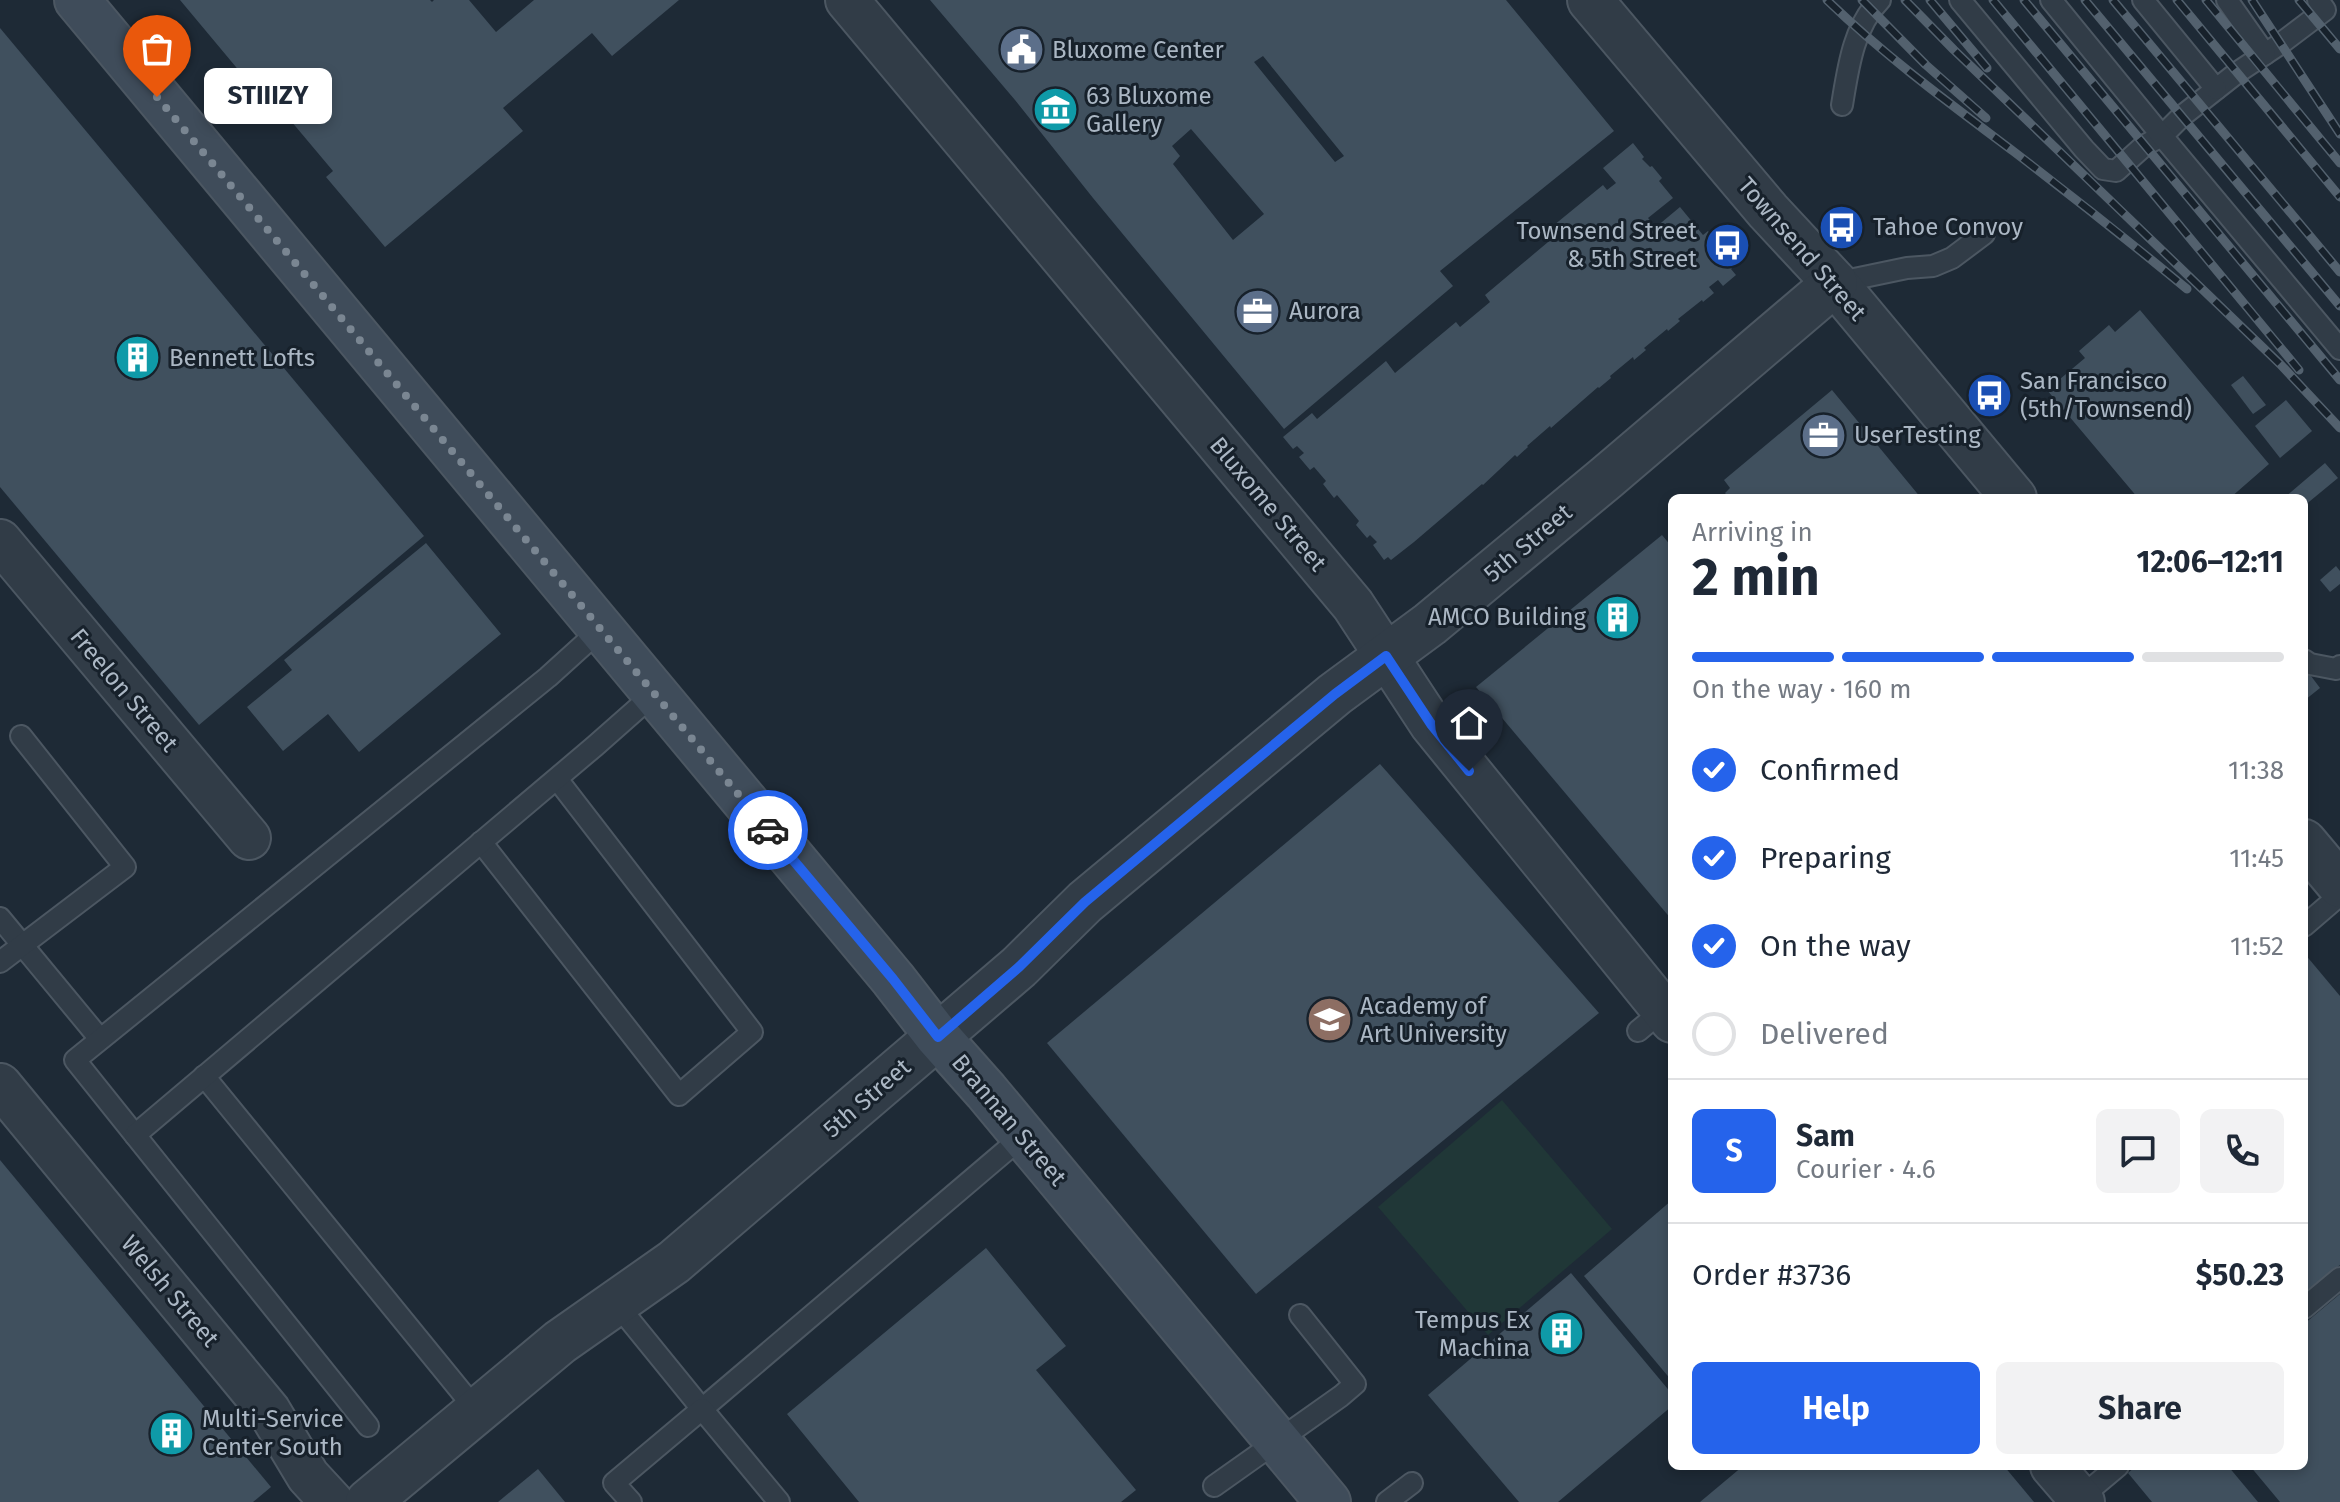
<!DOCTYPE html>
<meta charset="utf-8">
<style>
:root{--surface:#fff;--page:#f2f2f3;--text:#1f2937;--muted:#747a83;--line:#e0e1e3;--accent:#2563eb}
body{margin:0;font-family:"Fira Sans",sans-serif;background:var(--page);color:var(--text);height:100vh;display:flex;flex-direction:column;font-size:30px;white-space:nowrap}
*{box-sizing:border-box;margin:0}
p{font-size:26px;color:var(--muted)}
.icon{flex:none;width:44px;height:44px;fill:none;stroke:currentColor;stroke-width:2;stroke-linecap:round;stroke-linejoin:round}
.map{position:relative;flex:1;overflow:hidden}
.drawer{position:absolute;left:1668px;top:494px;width:640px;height:976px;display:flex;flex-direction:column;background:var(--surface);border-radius:12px;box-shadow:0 4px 12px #0003}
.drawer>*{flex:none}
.pin{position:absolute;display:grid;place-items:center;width:68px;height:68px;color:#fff;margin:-82px -34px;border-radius:50% 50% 50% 0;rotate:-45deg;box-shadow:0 0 8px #0007}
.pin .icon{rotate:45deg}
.courier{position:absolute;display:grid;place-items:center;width:80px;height:80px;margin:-40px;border:6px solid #2563eb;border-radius:50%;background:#fff;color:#222;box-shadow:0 2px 10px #0007}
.bubble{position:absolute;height:56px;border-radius:12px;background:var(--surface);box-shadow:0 4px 12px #0003;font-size:26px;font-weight:700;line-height:56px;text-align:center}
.summary em{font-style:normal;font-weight:700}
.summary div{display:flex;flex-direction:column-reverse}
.summary{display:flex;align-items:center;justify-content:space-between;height:136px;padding:0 24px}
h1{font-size:52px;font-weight:700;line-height:60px}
.bar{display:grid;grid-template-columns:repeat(4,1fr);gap:12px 8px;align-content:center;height:96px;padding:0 24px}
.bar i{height:10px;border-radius:6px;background:var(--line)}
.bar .on{background:var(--accent)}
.bar p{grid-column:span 4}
.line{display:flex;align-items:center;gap:20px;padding:0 24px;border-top:2px solid var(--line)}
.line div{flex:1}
.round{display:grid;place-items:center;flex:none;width:84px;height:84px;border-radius:12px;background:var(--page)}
ol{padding:0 24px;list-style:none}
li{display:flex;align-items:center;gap:24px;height:88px}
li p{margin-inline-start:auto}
li .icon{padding:8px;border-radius:50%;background:var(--accent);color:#fff;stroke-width:4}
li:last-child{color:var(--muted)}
li i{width:44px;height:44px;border:4px solid var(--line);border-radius:50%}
.primary-button{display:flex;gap:16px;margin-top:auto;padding:16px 24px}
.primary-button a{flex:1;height:92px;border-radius:12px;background:var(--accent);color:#fff;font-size:32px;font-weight:700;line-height:92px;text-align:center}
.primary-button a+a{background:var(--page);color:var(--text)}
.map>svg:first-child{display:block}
.green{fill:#203737}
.building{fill:#40505e;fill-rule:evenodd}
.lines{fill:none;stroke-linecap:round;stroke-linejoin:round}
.service-casing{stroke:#4c5762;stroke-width:24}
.minor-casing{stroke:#4c5762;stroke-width:46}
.tertiary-casing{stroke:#4c5762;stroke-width:48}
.secondary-casing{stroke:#4c5762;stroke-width:48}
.service{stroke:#313c47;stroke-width:20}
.minor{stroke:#313c47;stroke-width:42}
.tertiary{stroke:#313c47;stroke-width:44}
.secondary{stroke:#3f4c5a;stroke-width:44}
.rail-casing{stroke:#53616e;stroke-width:9}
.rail{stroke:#17212b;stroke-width:6;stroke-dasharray:18;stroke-linecap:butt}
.done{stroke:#7a8692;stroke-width:8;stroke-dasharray:0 14.4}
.route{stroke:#2563eb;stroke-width:10}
.labels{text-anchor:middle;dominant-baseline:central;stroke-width:6;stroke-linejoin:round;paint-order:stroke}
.poi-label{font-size:24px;fill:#abb7c4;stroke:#17212b;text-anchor:start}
.street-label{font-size:24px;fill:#abb7c4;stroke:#17212b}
</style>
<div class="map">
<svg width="2340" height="1502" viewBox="0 0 2340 1502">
<rect width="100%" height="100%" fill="#1e2a36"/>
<polygon class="green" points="1502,1100 1612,1229 1488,1335 1378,1207"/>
<g class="building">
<polygon points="180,0 430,0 432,2 434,0 469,0 496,32 534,0 679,0 612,56 592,33 503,108 523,131 385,247 326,177 333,171 291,121 315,100 296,78 266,103"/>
<path d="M930,0H1506L1614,131L1440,271L1453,286L1284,429L1093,198L1015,100ZM1263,56L1344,156L1335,162L1254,62ZM1191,129L1264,214L1233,240L1173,164L1180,156L1172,146Z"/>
<polygon points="0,28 424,536 199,725 0,487"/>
<polygon points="1633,143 1644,157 1642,159 1650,167 1652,166 1662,178 1659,181 1673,198 1648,218 1656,227 1680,207 1703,235 1708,231 1717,244 1714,248 1722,257 1725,254 1735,266 1731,269 1736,275 1723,286 1718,280 1709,287 1714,293 1703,302 1702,300 1678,319 1680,321 1668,331 1667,329 1644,348 1646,350 1634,360 1633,357 1610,376 1611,378 1599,388 1598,387 1551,428 1550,426 1527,446 1528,447 1517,457 1515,455 1483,485 1482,484 1414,542 1391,560 1388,557 1384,560 1373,545 1377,542 1370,535 1367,538 1356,525 1359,521 1337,495 1334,498 1323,484 1326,481 1314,467 1310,470 1299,457 1304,453 1297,446 1293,449 1283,437 1312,413 1317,419 1386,361 1395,373 1456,322 1460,327 1490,302 1485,295 1554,237 1548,230 1603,185 1607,190 1616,183 1603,168"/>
<polygon points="2140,310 2269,464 2230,498 2138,498 2047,390 2085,358 2079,351 2109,325 2115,332"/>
<polygon points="2243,376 2266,405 2253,414 2231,385"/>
<polygon points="1832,390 1921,498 1729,498 1725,493 1730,488 1724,480"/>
<polygon points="2286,400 2312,431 2280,458 2255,426"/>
<polygon points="2325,463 2338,478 2304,506 2304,498 2284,498"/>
<polygon points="1662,535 1672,547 1672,920 1476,687"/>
<polygon points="426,543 501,634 359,752 328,714 283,751 247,707 292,670 284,660"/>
<polygon points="2336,566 2340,571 2340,584 2330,592 2320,580"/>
<polygon points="2308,672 2320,688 2305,700 2304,675"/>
<polygon points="1380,764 1599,1013 1256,1294 1047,1043"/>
<polygon points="2304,953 2340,996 2340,1265 2304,1295"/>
<polygon points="0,1160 271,1487 253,1502 0,1502"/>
<polygon points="1672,1200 1672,1381 1584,1276"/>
<polygon points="986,1248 1066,1346 1036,1370 1136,1490 1121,1502 859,1502 787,1414"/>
<polygon points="1571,1273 1672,1394 1672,1406 1558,1502 1519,1502 1428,1395"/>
<polygon points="2340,1294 2340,1502 2280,1502 2250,1466 2304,1466 2304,1324"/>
<polygon points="1743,1466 2004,1466 2034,1502 1700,1502"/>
<polygon points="2136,1466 2228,1466 2258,1502 2152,1502 2128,1473"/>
<polygon points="538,1469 565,1502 498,1502"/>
</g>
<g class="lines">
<defs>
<g id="service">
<polyline points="1960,0 2084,149 2103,169 2116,171 2145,145 2162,136 2182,116 2238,72 2280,44 2325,10 2318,0"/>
<polyline points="2051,0 2162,136 2340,349"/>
<polyline points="2143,0 2216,89"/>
<polyline points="2227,0 2265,54"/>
<path d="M1842,105C1848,69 1853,27 1880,0"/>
<polyline points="1835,283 1907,268 1933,266 1952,258 1984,234"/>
<polyline points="2304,660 2310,664 2336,669 2340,666"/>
<polyline points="481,842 679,1095 752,1032 557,779"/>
<polyline points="0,918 100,1039"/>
<polyline points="2304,926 2340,895"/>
<polyline points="0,962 125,867 21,736"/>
<polyline points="1638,1031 1663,1010"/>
<polyline points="204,1076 477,1411"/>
<polyline points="135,1135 75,1060 548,677 601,629"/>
<polyline points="615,1302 702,1409 1023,1136"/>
<polyline points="2304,1308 2340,1278"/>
<polyline points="368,1426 135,1135 595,746 655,693"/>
<polyline points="1214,1486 1341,1396 1355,1384 1300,1315"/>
<polyline points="2080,1498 2118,1466"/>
<polyline points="631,1502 614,1483 702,1409 779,1502"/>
<polyline points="1387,1502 1412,1483"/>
</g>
<g id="minor">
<polyline points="847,0 1353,605 1431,724 1672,1021"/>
<polyline points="0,541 249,838"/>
<polyline points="0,1085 269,1411 308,1476 332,1502"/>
<polyline points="2052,1466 2083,1502"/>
</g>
<g id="tertiary">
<polyline points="1590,0 1768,211 1835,283 2014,498"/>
<polyline points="2304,842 2340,885"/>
<polyline points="368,1502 560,1342 674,1262 1019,967 1085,902 1335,694 1430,624 1606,478 1835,283"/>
</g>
<polyline id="secondary" points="77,0 893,979 938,1037 986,1091 1328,1502"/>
</defs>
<use href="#service" class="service-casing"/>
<use href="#minor" class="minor-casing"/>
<use href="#tertiary" class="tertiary-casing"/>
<use href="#secondary" class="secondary-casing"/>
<use href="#service" class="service"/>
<use href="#minor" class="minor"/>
<use href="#tertiary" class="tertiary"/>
<use href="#secondary" class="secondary"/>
<defs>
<g id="rail">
<path d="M1827,0C1885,56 1949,103 2013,151C2072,196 2130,242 2187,289"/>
<polyline points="1862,0 1926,65 1986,118"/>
<polyline points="1905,0 1954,50 2280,364 2340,428"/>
<polyline points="1930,0 1987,68"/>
<polyline points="1993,0 2299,370"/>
<polyline points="2024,0 2340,380"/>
<polyline points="2085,0 2340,306"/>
<polyline points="2113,0 2340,272"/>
<polyline points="2177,0 2340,197"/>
<polyline points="2206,0 2340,163"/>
<polyline points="2252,0 2340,134"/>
<polyline points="2299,0 2340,49"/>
</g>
</defs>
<use href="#rail" class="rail-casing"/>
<use href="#rail" class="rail"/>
</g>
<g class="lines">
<polyline class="done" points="157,97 768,830"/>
<polyline class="route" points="768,830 893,979 938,1037 1019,967 1085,902 1335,694 1386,656 1431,724 1469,771"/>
</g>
<defs>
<symbol id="civic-disc" viewBox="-11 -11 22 22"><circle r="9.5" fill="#5c6f8a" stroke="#17212b"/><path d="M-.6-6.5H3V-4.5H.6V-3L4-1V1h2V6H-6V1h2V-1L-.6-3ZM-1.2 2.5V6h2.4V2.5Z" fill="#fff"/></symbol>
<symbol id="museum-disc" viewBox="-11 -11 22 22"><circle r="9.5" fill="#0f9aa8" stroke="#17212b"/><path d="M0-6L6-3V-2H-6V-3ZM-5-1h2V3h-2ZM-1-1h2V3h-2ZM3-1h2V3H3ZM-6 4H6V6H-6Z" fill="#fff"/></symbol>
<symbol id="bus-disc" viewBox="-11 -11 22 22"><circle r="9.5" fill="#1a4fb4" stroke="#17212b"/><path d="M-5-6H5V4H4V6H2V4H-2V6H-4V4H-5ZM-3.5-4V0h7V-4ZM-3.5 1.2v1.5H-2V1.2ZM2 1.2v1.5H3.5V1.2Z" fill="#fff"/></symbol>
<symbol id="office-disc" viewBox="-11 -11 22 22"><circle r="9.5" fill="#5c6f8a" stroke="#17212b"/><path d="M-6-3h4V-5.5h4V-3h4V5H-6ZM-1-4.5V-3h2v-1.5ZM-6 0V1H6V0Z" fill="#fff"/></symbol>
<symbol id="building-disc" viewBox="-11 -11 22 22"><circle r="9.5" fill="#0f9aa8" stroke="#17212b"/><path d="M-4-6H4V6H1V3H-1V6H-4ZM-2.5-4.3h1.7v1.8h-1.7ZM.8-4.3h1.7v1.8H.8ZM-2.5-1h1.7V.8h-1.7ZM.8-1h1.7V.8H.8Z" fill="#fff"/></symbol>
<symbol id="university-disc" viewBox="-11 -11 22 22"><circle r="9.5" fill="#8d6e63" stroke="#17212b"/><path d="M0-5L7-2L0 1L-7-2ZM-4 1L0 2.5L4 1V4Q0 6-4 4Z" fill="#fff"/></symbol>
</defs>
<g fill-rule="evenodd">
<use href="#civic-disc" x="996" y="24" width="51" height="51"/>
<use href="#museum-disc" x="1030" y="84" width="51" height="51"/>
<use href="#bus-disc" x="1816" y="202" width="51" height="51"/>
<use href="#bus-disc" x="1702" y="220" width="51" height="51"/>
<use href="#office-disc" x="1232" y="286" width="51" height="51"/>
<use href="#building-disc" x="112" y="332" width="51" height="51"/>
<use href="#bus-disc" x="1964" y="370" width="51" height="51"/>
<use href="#office-disc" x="1798" y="410" width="51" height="51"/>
<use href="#building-disc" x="1592" y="592" width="51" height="51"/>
<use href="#university-disc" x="1304" y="994" width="51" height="51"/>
<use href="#building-disc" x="1536" y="1308" width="51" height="51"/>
<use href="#building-disc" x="146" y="1408" width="51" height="51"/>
</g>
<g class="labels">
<g class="poi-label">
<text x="1052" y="50">Bluxome Center</text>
<text x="1086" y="96">63 Bluxome<tspan x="1086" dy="28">Gallery</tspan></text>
<text x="1873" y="227">Tahoe Convoy</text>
<text x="1697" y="231" text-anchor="end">Townsend Street<tspan x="1697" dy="28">&amp; 5th Street</tspan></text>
<text x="1289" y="311">Aurora</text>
<text x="169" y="358">Bennett Lofts</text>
<text x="2020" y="381">San Francisco<tspan x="2020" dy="28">(5th/Townsend)</tspan></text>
<text x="1854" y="435">UserTesting</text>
<text x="1586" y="617" text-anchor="end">AMCO Building</text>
<text x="1360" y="1006">Academy of<tspan x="1360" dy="28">Art University</tspan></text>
<text x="1530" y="1320" text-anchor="end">Tempus Ex<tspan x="1530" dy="28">Machina</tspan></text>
<text x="202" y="1419">Multi-Service<tspan x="202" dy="28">Center South</tspan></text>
</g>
<g class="street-label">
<text transform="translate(1802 249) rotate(49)">Townsend Street</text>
<text transform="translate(1268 504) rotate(50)">Bluxome Street</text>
<text transform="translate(1528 543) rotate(-40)">5th Street</text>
<text transform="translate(124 690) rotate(50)">Freelon Street</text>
<text transform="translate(867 1098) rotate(-41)">5th Street</text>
<text transform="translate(1009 1120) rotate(50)">Brannan Street</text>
<text transform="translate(170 1291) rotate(50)">Welsh Street</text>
</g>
</g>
</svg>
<div class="pin" style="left:157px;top:97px;background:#ea580c"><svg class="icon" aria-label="bag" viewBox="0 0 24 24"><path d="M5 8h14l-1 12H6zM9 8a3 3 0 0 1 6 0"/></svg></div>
<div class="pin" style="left:1469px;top:771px;background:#1f2937"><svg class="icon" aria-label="home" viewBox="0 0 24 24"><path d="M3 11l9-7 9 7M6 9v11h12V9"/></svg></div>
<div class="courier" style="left:768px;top:830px"><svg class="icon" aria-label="car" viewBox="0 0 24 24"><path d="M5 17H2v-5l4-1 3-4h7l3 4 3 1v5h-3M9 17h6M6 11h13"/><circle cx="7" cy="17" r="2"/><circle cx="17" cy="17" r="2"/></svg></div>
<div class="bubble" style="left:204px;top:68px;width:128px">STIIIZY</div>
<section class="drawer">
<div class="summary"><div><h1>2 min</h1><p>Arriving in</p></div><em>12:06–12:11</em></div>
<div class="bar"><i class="on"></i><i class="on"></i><i class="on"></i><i></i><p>On the way · 160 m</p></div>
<ol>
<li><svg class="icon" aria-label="check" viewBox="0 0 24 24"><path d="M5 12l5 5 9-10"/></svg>Confirmed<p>11:38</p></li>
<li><svg class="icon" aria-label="check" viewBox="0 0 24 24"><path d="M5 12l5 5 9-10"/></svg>Preparing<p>11:45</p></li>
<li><svg class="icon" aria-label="check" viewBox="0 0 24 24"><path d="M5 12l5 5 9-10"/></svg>On the way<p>11:52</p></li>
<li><i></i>Delivered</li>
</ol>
<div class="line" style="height:144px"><b class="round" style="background:var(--accent);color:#fff">S</b><div><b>Sam</b><p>Courier · 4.6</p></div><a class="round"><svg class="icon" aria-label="chat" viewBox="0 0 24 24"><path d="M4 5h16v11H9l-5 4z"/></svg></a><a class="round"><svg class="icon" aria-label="phone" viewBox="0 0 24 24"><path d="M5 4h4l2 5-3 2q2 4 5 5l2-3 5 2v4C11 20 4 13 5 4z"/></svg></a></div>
<div class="line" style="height:104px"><div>Order #3736</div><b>$50.23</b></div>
<div class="primary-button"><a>Help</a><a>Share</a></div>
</section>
</div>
